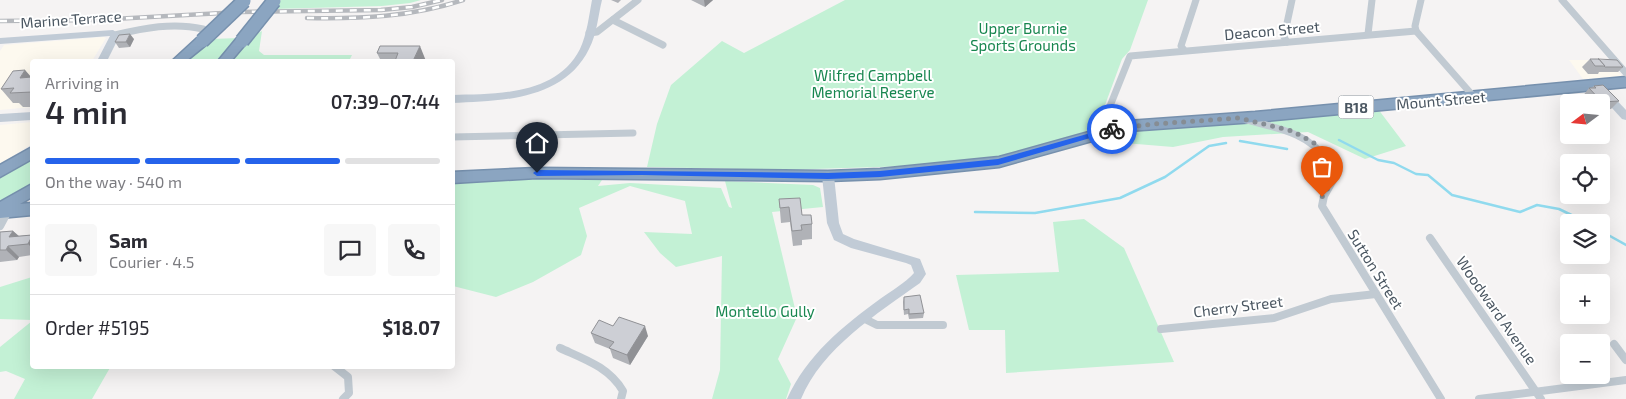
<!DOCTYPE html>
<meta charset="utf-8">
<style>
:root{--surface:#fff;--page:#f7f7f7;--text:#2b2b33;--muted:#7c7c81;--line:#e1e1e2;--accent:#2563eb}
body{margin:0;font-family:"Exo 2",sans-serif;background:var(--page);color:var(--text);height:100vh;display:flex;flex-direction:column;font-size:19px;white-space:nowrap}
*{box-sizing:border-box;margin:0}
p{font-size:16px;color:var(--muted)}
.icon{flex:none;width:28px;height:28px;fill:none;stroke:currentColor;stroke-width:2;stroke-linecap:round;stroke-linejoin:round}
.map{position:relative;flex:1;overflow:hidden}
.details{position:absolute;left:30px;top:59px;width:425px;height:310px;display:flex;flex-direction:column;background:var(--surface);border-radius:5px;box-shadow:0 5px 20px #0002}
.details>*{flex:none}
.needle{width:32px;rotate:254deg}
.fabs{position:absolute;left:1560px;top:94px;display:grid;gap:10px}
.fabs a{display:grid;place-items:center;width:50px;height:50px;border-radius:5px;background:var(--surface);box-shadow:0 5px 20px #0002;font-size:25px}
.pin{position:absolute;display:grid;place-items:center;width:42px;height:42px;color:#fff;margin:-51px -21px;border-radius:50% 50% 50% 0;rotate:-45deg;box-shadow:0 0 5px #0007}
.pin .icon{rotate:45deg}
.courier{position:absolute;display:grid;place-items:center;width:50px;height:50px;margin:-25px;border:4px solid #2563eb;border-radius:50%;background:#fff;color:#222;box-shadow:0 1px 6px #0007}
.overview em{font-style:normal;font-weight:600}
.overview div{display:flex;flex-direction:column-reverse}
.overview{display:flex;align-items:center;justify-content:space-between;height:85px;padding:0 15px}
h1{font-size:32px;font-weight:600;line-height:38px}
.bar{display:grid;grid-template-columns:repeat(4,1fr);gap:8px 5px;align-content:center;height:60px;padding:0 15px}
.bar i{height:6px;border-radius:4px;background:var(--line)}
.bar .on{background:var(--accent)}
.bar p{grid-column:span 4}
.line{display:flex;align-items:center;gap:12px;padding:0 15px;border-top:1px solid var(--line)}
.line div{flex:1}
.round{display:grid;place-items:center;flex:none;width:52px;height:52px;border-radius:5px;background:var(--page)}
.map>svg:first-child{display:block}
.commercial{fill:#fdf9ef}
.green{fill:#c3f1d5}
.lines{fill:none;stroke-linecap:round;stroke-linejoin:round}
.stream{stroke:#90daee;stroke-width:2.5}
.highway-casing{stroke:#7690ad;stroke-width:3}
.street-far1{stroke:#c1cad2;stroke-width:7}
.street{stroke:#c1cad2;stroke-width:8}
.secondary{fill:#c1cbd6;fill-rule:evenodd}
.highway{fill:#8ba5c1;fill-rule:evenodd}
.rail-casing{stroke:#b5b8bd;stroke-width:4.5}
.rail{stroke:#fff;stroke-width:2.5;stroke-dasharray:7;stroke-linecap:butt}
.highway-bridge-casing{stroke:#7690ad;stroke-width:16;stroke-linecap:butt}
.highway-bridge{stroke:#8ba5c1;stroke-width:13}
.wall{fill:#b0b2b7}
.shaded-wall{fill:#909195}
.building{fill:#cdcfd5;stroke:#909195}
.route{fill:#2563eb}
.done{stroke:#868d94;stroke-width:5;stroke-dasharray:0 9}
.labels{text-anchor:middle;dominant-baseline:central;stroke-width:4;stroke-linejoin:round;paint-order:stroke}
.shield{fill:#fff;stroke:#808990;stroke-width:1}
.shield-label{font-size:14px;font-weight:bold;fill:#4a5661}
.street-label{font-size:15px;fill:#4a5661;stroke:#fff}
.park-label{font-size:15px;fill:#17864f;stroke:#fff}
</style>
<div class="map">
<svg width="1626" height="399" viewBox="0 0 1626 399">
<rect width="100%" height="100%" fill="#f5f3f3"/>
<g class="commercial">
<polygon points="104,37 106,38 92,61 32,61 32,107 0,110 0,51 4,45"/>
<polygon points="1569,60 1607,60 1622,76 1583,79"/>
<polygon points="32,122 32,144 0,164 0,125"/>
</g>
<g class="green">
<polygon points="281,0 421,0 410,3 382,6 273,9"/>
<polygon points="845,0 1148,0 1130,50 1122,59 1098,124 1090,130 1029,150 995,158 911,166 783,170 647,167 657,124 671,85 722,41 744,53"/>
<polygon points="262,31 259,51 264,55 352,55 349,61 231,61 251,37"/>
<polygon points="240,38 216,61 183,61 209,39"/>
<polygon points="1375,105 1406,146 1365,159 1308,132 1223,137 1173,147 1076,139 1105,131"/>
<polygon points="32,157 32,184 6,199 0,200 0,177"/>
<polygon points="534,179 602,180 598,186 630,183 721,188 729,207 732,208 725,181 813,185 820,188 823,207 772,212 797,317 778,359 791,384 786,399 712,399 720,370 722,256 676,267 660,253 644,232 692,234 685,201 630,186 579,208 587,236 581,255 533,282 496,297 453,286 452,183"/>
<polygon points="1084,219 1124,248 1174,362 1006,373 1005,330 969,330 956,275 1059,272 1053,222"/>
<polygon points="32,277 32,320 0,319 0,287"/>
<polygon points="32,321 32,366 111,366 92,399 14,399 25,379 6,371 0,372 0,347"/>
</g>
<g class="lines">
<g class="stream">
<polyline points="1339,140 1378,160 1394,163 1416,174 1428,175 1452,195 1520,212 1537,205 1559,209 1586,222"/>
<polyline points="1240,141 1287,149"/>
<polyline points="975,212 1035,213 1120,198 1165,177 1209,146 1226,143"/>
<polyline points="1601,231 1626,245"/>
</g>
<defs>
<g id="highway">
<polygon points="202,37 207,38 208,41 207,44 186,61 172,61 197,38"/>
<polygon points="242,37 248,41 231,61 218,61 237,38"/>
<polygon points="1626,77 1626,87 1255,122 1128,131 999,167 880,179 828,181 537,178 452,183 452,172 537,168 828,171 880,169 999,157 1128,121 1255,112"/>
<polygon points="32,147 32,159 0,177 0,165"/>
<polygon points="32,184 32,197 20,204 32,203 32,215 0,218 0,202"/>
</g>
</defs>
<use href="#highway" class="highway-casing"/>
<g class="street-far1">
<polyline points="1421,0 1415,26 1416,31 1474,97"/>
<polyline points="1562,0 1626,73"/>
<polyline points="613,20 663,45"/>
<polyline points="589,33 597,32 638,0"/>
<polyline points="1368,34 1372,0"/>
<path d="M115,35C144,28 173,22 203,29"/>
<polyline points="1287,42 1284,37 1292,0"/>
<polyline points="1184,50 1181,46 1196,0"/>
<path d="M1243,119C1274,128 1307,131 1327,160C1332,167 1336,173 1332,182"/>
<polyline points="1105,131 1104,121 1130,56 1416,31"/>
<polyline points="452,137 633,133"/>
</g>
<g class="street">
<polyline points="1333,180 1324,196 1322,206 1441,399"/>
<polyline points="0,226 8,211"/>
<polyline points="1430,238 1541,399"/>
<polyline points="863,318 877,325 943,325"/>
<polyline points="1161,329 1274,318 1331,299 1376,294"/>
<polyline points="1614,344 1626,360"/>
<path d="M560,348C584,359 609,367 623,391L621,399"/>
<polyline points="334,366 348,377 349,393 343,399"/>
<polyline points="1479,399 1626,380"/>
</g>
<g class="secondary">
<path d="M592,0H602C598,16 597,34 589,49C564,100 502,101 452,103V95C497,94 557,95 580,49C587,34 589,16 592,0Z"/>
<polygon points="113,30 120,35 107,61 97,61 110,36 0,44 0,38"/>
<polygon points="1605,90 1609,92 1626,110 1626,120 1622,119 1601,96 1600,94"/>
<polygon points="32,112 32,120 0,122 0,114"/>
<path d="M828,172L834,176L839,223L843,234L854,239L920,259L926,274L920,283C877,314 822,348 801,399H787C807,355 842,327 880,299C891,291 905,283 914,273L911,265L906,263L851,248L834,240L827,223L822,176Z"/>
</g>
<use href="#highway" class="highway"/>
<defs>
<g id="rail">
<path d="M307,18C361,19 411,17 463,0"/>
<polyline points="0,21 95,20 241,12 381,10 412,7 442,0"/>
</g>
</defs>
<use href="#rail" class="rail-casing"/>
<use href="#rail" class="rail"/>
<defs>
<g id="highway-bridge">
<polyline points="202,41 244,1"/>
<polyline points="242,41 274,1"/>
</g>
</defs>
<use href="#highway-bridge" class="highway-bridge-casing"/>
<use href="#highway-bridge" class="highway-bridge"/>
</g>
<g class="wall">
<polygon points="611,0 621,0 618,3"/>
<polygon points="691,0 713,0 705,7"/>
<polygon points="134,39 130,47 119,48 115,42"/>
<polygon points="380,46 426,61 381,61 377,53"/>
<polygon points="1590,59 1623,67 1618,72 1599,72 1598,74 1588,74 1582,67"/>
<polygon points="32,77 32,107 23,107 19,103 13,103 1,89"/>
<polygon points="1594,86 1619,101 1611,109 1601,110 1601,102 1587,102 1582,97 1589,88 1591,88"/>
<polygon points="779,199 812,224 812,239 802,240 802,245 793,246 790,222 781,223"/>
<polygon points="13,231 19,236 32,235 32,255 19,257 17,260 0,262 0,232"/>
<polygon points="904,297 924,313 923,318 909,319 908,314 904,315 903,302"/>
<polygon points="613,326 648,336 630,365 613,358 610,349 595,343 591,333"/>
</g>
<g class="shaded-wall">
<polygon points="704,0 713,0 705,7"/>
<polygon points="130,34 134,39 130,47 126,42"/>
<polygon points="420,46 426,61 413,61"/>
<polygon points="25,70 32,78 20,78"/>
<polygon points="13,231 24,241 9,237"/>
<polygon points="32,236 32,248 28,244"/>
<polygon points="8,246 19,257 17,260 6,250"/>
<polygon points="645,326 648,336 630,365 627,355"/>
</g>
<g class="building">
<polygon points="130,34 126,42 115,42 119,35"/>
<polygon points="380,46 420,46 413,61 395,61 398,53 377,53"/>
<polygon points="1590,59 1599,59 1605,66 1595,66"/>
<polygon points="1598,59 1617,60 1623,67 1605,67 1604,66 1605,66 1599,59"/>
<polygon points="25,70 20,78 32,77 32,92 10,93 14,88 1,89 13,71"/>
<polygon points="1603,85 1619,101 1602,102 1589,88 1596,88 1594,86"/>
<polygon points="800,198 802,215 811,215 812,224 801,225 802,230 792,231 789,207 780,208 779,199"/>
<polygon points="13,231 9,237 32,235 32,236 28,244 8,246 6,250 0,250 0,232"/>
<polygon points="920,295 924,313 909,314 909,309 904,310 904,297"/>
<polygon points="619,317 645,326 627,355 609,348 614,342 591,333 599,320 613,326"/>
</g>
<polygon class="route" points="1112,127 1114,127 1114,131 998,165 880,177 828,179 642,175 537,176 533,173 537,170 828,173 880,171 998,159"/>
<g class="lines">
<polyline class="done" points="1112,129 1154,124 1239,118 1292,131 1314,143 1330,164 1334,175 1332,182 1322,197"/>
</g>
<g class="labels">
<rect class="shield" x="1338.5" y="95.5" width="35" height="23" rx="4"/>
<g class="shield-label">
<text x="1356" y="107">B18</text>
</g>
<g class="street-label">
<text transform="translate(71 19) rotate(-4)">Marine Terrace</text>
<text transform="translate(1272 30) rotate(-5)">Deacon Street</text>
<text transform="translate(1441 100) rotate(-5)">Mount Street</text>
<text transform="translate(1376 269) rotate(58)">Sutton Street</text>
<text transform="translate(1238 306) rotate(-7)">Cherry Street</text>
<text transform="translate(1497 310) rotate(55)">Woodward Avenue</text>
</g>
<g class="park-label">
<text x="1023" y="28">Upper Burnie<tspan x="1023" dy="17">Sports Grounds</tspan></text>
<text x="873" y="75">Wilfred Campbell<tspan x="873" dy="17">Memorial Reserve</tspan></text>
<text x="765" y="311">Montello Gully</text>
</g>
</g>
</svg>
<div class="fabs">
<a><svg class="needle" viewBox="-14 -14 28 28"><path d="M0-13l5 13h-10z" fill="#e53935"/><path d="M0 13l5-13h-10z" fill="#7c7c81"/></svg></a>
<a><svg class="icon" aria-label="locate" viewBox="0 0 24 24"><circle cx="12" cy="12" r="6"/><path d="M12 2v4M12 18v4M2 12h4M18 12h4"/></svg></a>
<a><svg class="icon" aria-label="layers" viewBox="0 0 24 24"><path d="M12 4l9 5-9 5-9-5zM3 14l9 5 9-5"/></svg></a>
<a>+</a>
<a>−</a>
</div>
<div class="pin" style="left:1322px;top:197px;background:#ea580c"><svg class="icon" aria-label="bag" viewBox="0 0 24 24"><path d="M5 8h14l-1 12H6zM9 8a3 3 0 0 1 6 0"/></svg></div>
<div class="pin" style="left:537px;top:173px;background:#1f2937"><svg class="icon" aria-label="home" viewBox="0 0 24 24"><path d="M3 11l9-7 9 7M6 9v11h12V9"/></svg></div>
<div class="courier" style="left:1112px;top:129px"><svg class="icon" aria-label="bike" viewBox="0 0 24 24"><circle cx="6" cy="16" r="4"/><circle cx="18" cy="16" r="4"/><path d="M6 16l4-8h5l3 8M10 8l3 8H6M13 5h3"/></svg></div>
<section class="details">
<div class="overview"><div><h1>4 min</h1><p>Arriving in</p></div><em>07:39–07:44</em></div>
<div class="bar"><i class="on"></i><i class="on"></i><i class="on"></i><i></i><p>On the way · 540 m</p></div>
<div class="line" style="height:90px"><a class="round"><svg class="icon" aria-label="person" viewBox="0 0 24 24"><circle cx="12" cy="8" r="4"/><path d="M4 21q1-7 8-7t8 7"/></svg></a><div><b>Sam</b><p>Courier · 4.5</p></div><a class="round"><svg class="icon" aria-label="chat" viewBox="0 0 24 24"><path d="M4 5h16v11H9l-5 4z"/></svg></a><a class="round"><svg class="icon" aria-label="phone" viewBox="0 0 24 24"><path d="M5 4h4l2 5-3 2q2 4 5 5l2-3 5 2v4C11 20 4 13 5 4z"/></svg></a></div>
<div class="line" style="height:65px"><div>Order #5195</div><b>$18.07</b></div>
</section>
</div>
